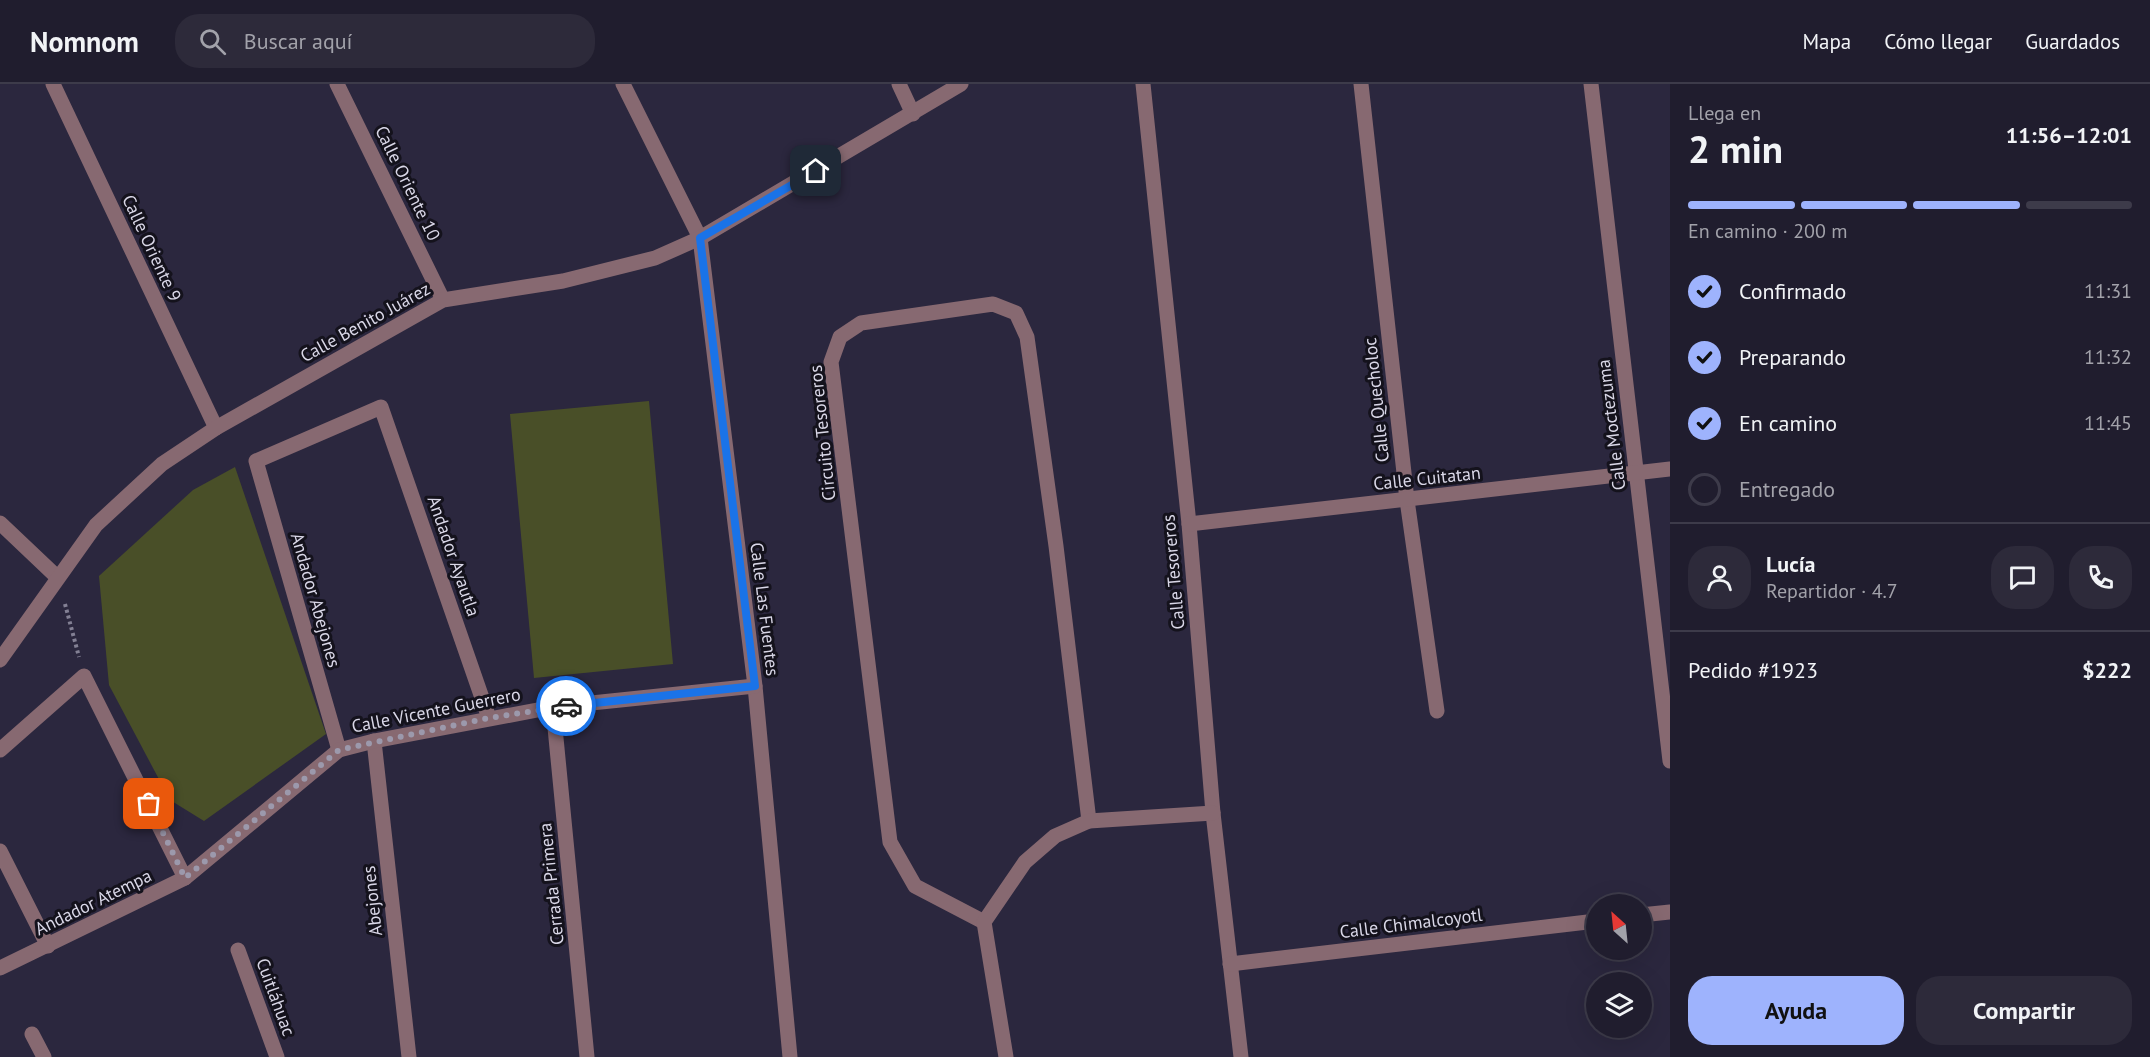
<!DOCTYPE html>
<html lang="es">
<meta charset="utf-8">
<style>
:root{--surface:#201d2e;--page:#2d2a3a;--text:#f1f3f6;--muted:#a2a2aa;--line:#3d3b4a;--accent:#9eb3fd}
body{margin:0;font-family:"PT Sans",sans-serif;background:var(--page);color:var(--text);height:100vh;display:flex;flex-direction:column;font-size:22px;white-space:nowrap}
*{box-sizing:border-box;margin:0}
p{font-size:20px;color:var(--muted)}
.icon{flex:none;width:33px;height:33px;fill:none;stroke:currentColor;stroke-width:2;stroke-linecap:round;stroke-linejoin:round}
.map{position:relative;flex:1;overflow:hidden}
.drawer{display:flex;flex-direction:column;background:var(--surface);width:480px}
.drawer>*{flex:none}
.needle{width:39px;rotate:333deg}
.buttons{position:absolute;left:1586px;top:810px;display:grid;gap:12px}
.buttons a{display:grid;place-items:center;width:66px;height:66px;border-radius:50%;background:var(--surface);box-shadow:0 6px 24px #0002,0 0 0 2px var(--line);font-size:30px}
.pin{position:absolute;display:grid;place-items:center;width:51px;height:51px;color:#fff;margin:-26px;border-radius:12px;box-shadow:0 3px 9px #0006}
.courier{position:absolute;display:grid;place-items:center;width:60px;height:60px;margin:-30px;border:4px solid #1a73e8;border-radius:50%;background:#fff;color:#222;box-shadow:0 2px 8px #0007}
.head em{font-style:normal;font-weight:600}
.head div{display:flex;flex-direction:column-reverse}
.head{display:flex;align-items:center;justify-content:space-between;height:102px;padding:0 18px}
h1{font-size:39px;font-weight:600;line-height:45px}
.bar{display:grid;grid-template-columns:repeat(4,1fr);gap:9px 6px;align-content:center;height:72px;padding:0 18px}
.bar i{height:8px;border-radius:4px;background:var(--line)}
.bar .current{background:var(--accent)}
.bar p{grid-column:span 4}
.line{display:flex;align-items:center;gap:15px;padding:0 18px;border-top:2px solid var(--line)}
.line div{flex:1}
.round{display:grid;place-items:center;flex:none;width:63px;height:63px;border-radius:24px;background:var(--page)}
ol{padding:0 18px;list-style:none}
li{display:flex;align-items:center;gap:18px;height:66px}
li p{margin-inline-start:auto}
li .icon{padding:6px;border-radius:50%;background:var(--accent);color:#111;stroke-width:4}
li:last-child{color:var(--muted)}
li i{width:33px;height:33px;border:3px solid var(--line);border-radius:50%}
.cta{display:flex;gap:12px;margin-top:auto;padding:12px 18px}
.cta a{flex:1;height:69px;border-radius:24px;background:var(--accent);color:#111;font-size:24px;font-weight:600;line-height:69px;text-align:center}
.cta a+a{background:var(--page);color:var(--text)}
header{display:flex;align-items:center;gap:36px;box-sizing:border-box;height:84px;padding:0 30px;background:var(--surface);border-bottom:2px solid var(--line)}
header strong{font-size:28px}
nav{display:flex;gap:33px;margin-inline-start:auto;font-size:21px}
.search{width:420px;height:54px;background:var(--page);display:flex;align-items:center;gap:15px;box-sizing:border-box;padding:0 21px;border-radius:24px;color:var(--muted);font-size:22px}
main{display:flex;flex:1;min-height:0}
.map>svg:first-child{display:block}
.green{fill:#494f28}
.lines{fill:none;stroke-linecap:round;stroke-linejoin:round}
.path{stroke:#838094;stroke-width:4;stroke-dasharray:3 3;stroke-linecap:butt}
.minor{stroke:#876971;stroke-width:15}
.done{stroke:#9c99ac;stroke-width:6;stroke-dasharray:0 10.8}
.route{stroke:#1a73e8;stroke-width:8}
.labels{text-anchor:middle;dominant-baseline:central;stroke-width:6;stroke-linejoin:round;paint-order:stroke}
.street-label{font-size:18px;fill:#d9d7e7;stroke:#14121c}
</style>
<header>
<strong>Nomnom</strong>
<div class="search"><svg class="icon" aria-label="search" viewBox="0 0 24 24"><circle cx="10" cy="10" r="6"/><path d="M15 15l6 6"/></svg>Buscar aquí</div>
<nav><a>Mapa</a><a>Cómo llegar</a><a>Guardados</a></nav>
</header>
<main>
<div class="map">
<svg width="1670" height="973" viewBox="0 0 1670 973">
<rect width="100%" height="100%" fill="#2b273e"/>
<g class="green">
<polygon points="649,317 673,580 534,594 510,330"/>
<polygon points="235,383 326,650 204,737 170,716 109,601 99,492 193,406"/>
</g>
<g class="lines">
<polyline class="path" points="65,520 79,573"/>
<g class="minor">
<polyline points="53,0 216,344"/>
<polyline points="337,0 443,216"/>
<polyline points="623,0 700,154 755,602 790,973"/>
<polyline points="899,0 913,30"/>
<polyline points="1143,0 1189,440 1213,729 1241,973"/>
<polyline points="1361,0 1407,416 1437,627"/>
<polyline points="1591,0 1670,677"/>
<polyline points="0,439 57,493"/>
<polyline points="1189,440 1670,385"/>
<polyline points="0,576 96,441 162,380 216,344 443,216 563,197 655,174 700,154 961,0"/>
<polyline points="553,623 587,973"/>
<polyline points="374,657 409,973"/>
<polyline points="0,666 84,592 185,794"/>
<polyline points="339,666 256,377 381,323 489,634"/>
<polyline points="0,767 48,862"/>
<polyline points="1641,831 1670,828"/>
<polyline points="984,838 915,802 890,758 831,278 840,253 861,239 993,220 1016,229 1027,253 1056,462 1089,737"/>
<polyline points="238,866 277,973"/>
<polyline points="1230,880 1596,837"/>
<polyline points="0,884 185,794 339,666 374,657 553,623 755,602"/>
<polyline points="32,950 44,973"/>
<polyline points="1006,973 984,838 1025,778 1055,752 1089,737 1213,729"/>
</g>
</g>
<g class="lines">
<polyline class="done" points="149,720 185,794 339,666 489,634 566,622"/>
<polyline class="route" points="566,622 755,602 700,154 816,87"/>
</g>
<g class="labels">
<g class="street-label">
<text transform="translate(408 99) rotate(64)">Calle Oriente 10</text>
<text transform="translate(152 164) rotate(65)">Calle Oriente 9</text>
<text transform="translate(365 238) rotate(-29)">Calle Benito Juárez</text>
<text transform="translate(1376 316) rotate(-96)">Calle Quecholoc</text>
<text transform="translate(1611 341) rotate(-97)">Calle Moctezuma</text>
<text transform="translate(822 349) rotate(-96)">Circuito Tesoreros</text>
<text transform="translate(1427 394) rotate(-6)">Calle Cuitatan</text>
<text transform="translate(454 472) rotate(71)">Andador Ayautla</text>
<text transform="translate(1173 488) rotate(-95)">Calle Tesoreros</text>
<text transform="translate(316 516) rotate(74)">Andador Abejones</text>
<text transform="translate(765 525) rotate(83)">Calle Las Fuentes</text>
<text transform="translate(436 626) rotate(-11)">Calle Vicente Guerrero</text>
<text transform="translate(551 800) rotate(-96)">Cerrada Primera</text>
<text transform="translate(372 817) rotate(-96)">Abejones</text>
<text transform="translate(93 818) rotate(-26)">Andador Atempa</text>
<text transform="translate(1411 839) rotate(-7)">Calle Chimalcoyotl</text>
<text transform="translate(276 913) rotate(70)">Cuitláhuac</text>
</g>
</g>
</svg>
<div class="buttons">
<a><svg class="needle" viewBox="-14 -14 28 28"><path d="M0-13l5 13h-10z" fill="#e53935"/><path d="M0 13l5-13h-10z" fill="#a2a2aa"/></svg></a>
<a><svg class="icon" aria-label="layers" viewBox="0 0 24 24"><path d="M12 4l9 5-9 5-9-5zM3 14l9 5 9-5"/></svg></a>
</div>
<div class="pin" style="left:149px;top:720px;background:#ea580c"><svg class="icon" aria-label="bag" viewBox="0 0 24 24"><path d="M5 8h14l-1 12H6zM9 8a3 3 0 0 1 6 0"/></svg></div>
<div class="pin" style="left:816px;top:87px;background:#1f2937"><svg class="icon" aria-label="home" viewBox="0 0 24 24"><path d="M3 11l9-7 9 7M6 9v11h12V9"/></svg></div>
<div class="courier" style="left:566px;top:622px"><svg class="icon" aria-label="car" viewBox="0 0 24 24"><path d="M5 17H2v-5l4-1 3-4h7l3 4 3 1v5h-3M9 17h6M6 11h13"/><circle cx="7" cy="17" r="2"/><circle cx="17" cy="17" r="2"/></svg></div>
</div>
<section class="drawer">
<div class="head"><div><h1>2 min</h1><p>Llega en</p></div><em>11:56–12:01</em></div>
<div class="bar"><i class="current"></i><i class="current"></i><i class="current"></i><i></i><p>En camino · 200 m</p></div>
<ol>
<li><svg class="icon" aria-label="check" viewBox="0 0 24 24"><path d="M5 12l5 5 9-10"/></svg>Confirmado<p>11:31</p></li>
<li><svg class="icon" aria-label="check" viewBox="0 0 24 24"><path d="M5 12l5 5 9-10"/></svg>Preparando<p>11:32</p></li>
<li><svg class="icon" aria-label="check" viewBox="0 0 24 24"><path d="M5 12l5 5 9-10"/></svg>En camino<p>11:45</p></li>
<li><i></i>Entregado</li>
</ol>
<div class="line" style="height:108px"><a class="round"><svg class="icon" aria-label="person" viewBox="0 0 24 24"><circle cx="12" cy="8" r="4"/><path d="M4 21q1-7 8-7t8 7"/></svg></a><div><b>Lucía</b><p>Repartidor · 4.7</p></div><a class="round"><svg class="icon" aria-label="chat" viewBox="0 0 24 24"><path d="M4 5h16v11H9l-5 4z"/></svg></a><a class="round"><svg class="icon" aria-label="phone" viewBox="0 0 24 24"><path d="M5 4h4l2 5-3 2q2 4 5 5l2-3 5 2v4C11 20 4 13 5 4z"/></svg></a></div>
<div class="line" style="height:78px"><div>Pedido #1923</div><b>$222</b></div>
<div class="cta"><a>Ayuda</a><a>Compartir</a></div>
</section>
</main>
